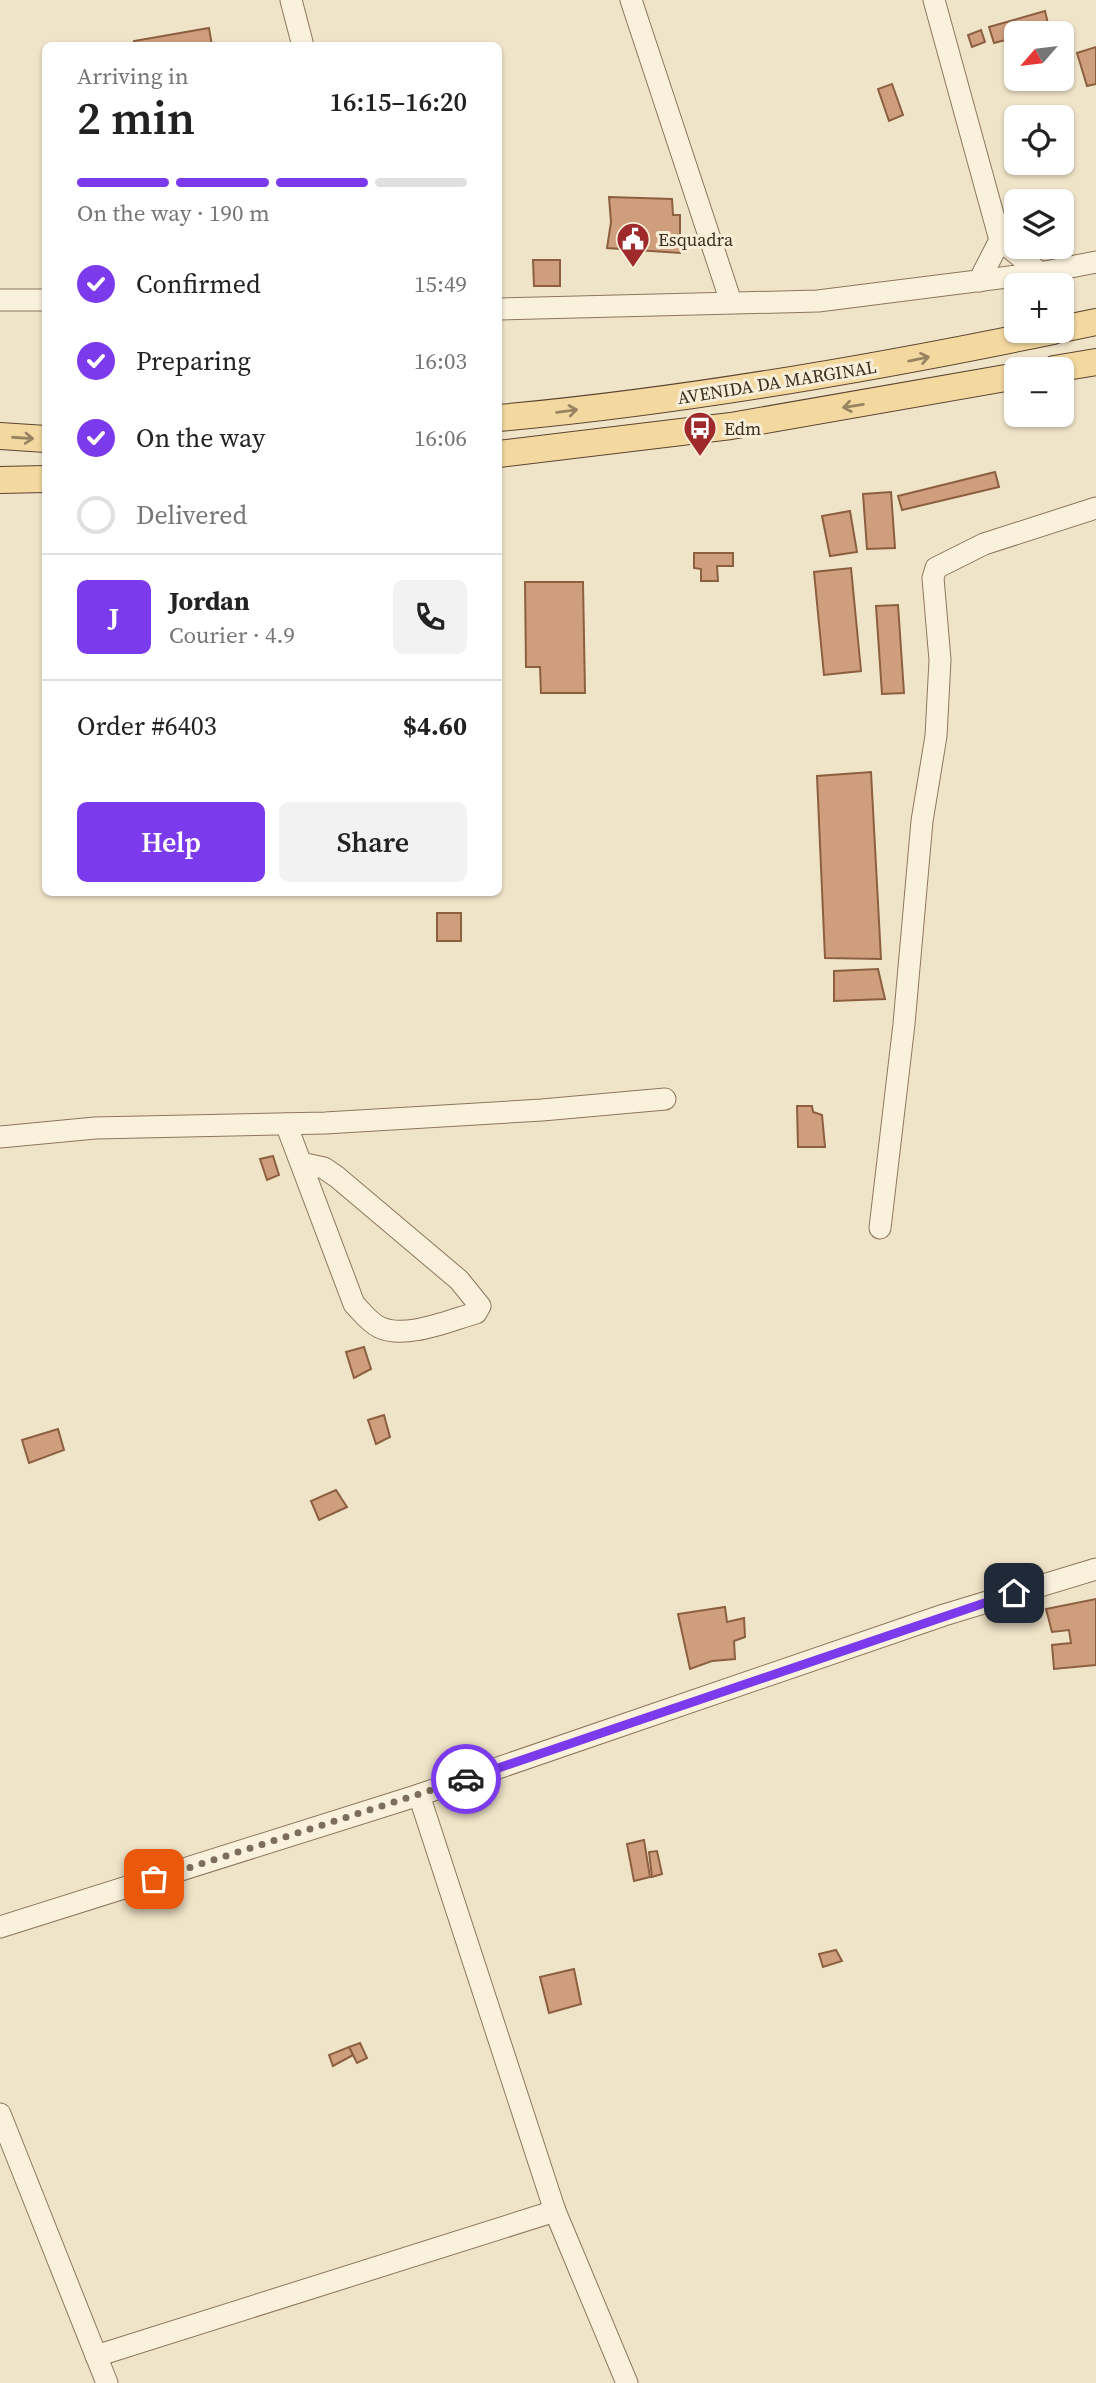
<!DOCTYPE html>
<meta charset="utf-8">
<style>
:root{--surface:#fff;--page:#f2f2f2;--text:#222;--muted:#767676;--line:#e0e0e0;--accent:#7c3aed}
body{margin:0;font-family:"Source Serif 4",serif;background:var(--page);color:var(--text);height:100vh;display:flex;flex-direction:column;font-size:26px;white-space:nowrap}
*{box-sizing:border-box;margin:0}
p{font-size:23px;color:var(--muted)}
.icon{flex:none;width:38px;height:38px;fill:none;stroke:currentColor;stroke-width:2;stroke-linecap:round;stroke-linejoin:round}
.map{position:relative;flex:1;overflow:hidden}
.sheet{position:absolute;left:42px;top:42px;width:460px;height:854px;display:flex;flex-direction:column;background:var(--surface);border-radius:10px;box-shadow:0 2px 5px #0004}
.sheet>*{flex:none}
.needle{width:46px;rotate:242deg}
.tools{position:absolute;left:1004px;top:21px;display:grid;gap:14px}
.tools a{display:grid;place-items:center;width:70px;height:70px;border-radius:10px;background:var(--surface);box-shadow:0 2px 5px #0004;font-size:35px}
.pin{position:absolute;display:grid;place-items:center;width:60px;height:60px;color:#fff;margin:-30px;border-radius:14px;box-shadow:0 4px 10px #0006}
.courier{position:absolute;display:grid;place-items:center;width:70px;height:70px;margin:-35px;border:5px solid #7c3aed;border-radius:50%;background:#fff;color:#222;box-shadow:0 2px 9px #0007}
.overview em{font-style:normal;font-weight:600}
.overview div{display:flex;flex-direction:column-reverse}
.overview{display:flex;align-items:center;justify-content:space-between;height:119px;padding:0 35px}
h1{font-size:46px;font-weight:600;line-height:52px}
.bar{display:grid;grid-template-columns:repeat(4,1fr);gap:10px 7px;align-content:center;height:84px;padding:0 35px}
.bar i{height:9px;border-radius:5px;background:var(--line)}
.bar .on{background:var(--accent)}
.bar p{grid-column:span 4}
.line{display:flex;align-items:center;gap:18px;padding:0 35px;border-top:2px solid var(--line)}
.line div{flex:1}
.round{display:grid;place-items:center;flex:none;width:74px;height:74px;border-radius:10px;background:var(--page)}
ol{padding:0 35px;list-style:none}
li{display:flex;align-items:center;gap:21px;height:77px}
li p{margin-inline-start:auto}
li .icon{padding:7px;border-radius:50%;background:var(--accent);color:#fff;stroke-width:4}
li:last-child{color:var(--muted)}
li i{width:38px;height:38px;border:4px solid var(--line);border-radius:50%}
.cta{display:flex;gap:14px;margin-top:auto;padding:14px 35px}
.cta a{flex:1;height:80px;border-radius:10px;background:var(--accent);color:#fff;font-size:28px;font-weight:600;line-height:80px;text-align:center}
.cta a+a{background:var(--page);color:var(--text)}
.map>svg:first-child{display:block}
.building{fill:#cf9f7d;stroke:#8d5f41;stroke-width:2}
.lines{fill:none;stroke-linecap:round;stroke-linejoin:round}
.minor-casing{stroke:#8d765c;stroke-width:23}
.major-casing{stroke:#5b4430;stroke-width:28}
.minor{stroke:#faf1dc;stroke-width:21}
.major{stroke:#f3d9a0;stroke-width:26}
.oneway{stroke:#988460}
.done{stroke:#7c6e5b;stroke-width:7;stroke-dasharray:0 12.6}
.route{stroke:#7c3aed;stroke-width:9}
.labels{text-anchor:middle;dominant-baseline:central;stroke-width:6;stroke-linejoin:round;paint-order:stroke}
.poi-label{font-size:18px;fill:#3d2e20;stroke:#f7eed8;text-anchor:start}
.street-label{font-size:18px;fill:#3d2e20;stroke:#f7eed8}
</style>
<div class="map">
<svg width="1096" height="2383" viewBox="0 0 1096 2383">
<rect width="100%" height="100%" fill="#f0e4c8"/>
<g class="building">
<polygon points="1045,11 1049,28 1017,33 1017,37 994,43 989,27"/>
<polygon points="209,28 212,46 135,46 134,41"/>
<polygon points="981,30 985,42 972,47 968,35"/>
<polygon points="1096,47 1096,84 1087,86 1077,53"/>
<polygon points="892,84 903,115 889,121 878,89"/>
<polygon points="609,197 672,199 673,215 680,215 680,253 607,248 611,222"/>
<polygon points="533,260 560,260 560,286 534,286"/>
<polygon points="995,472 999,487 902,510 898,496"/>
<polygon points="891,492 895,548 867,549 863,494"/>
<polygon points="850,511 857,552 830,556 822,516"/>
<polygon points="694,553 733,553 733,566 717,566 718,581 701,581 701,569 694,568"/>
<polygon points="851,568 861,671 824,675 814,572"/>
<polygon points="525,582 583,582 585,693 541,693 540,667 526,667"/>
<polygon points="898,605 904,693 882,694 876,606"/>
<polygon points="871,772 881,959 825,958 817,776"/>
<rect x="437" y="913" width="24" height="28"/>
<polygon points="878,969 885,999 834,1001 834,971"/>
<polygon points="797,1106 812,1106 813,1112 822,1115 825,1147 798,1147"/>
<polygon points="273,1156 279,1175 267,1180 260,1159"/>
<polygon points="364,1347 371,1369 354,1378 346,1352"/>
<polygon points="384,1415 390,1437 376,1444 368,1420"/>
<polygon points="58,1429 64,1450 29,1463 22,1440"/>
<polygon points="336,1490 347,1507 319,1520 311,1501"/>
<polygon points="1096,1599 1096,1665 1054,1669 1052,1645 1071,1643 1069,1630 1052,1632 1046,1609"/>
<polygon points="725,1607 727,1622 744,1618 745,1637 734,1641 735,1659 712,1661 690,1669 678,1614"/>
<polygon points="644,1840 650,1877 634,1881 627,1844"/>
<polygon points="657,1851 662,1874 652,1877 649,1852"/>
<polygon points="836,1950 842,1961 823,1967 819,1954"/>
<polygon points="574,1969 581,2004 549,2013 540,1977"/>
<polygon points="360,2043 367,2058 357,2063 349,2047"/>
<polygon points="349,2047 353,2055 333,2066 329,2055"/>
</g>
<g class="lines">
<defs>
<g id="minor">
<polyline points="291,0 303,46"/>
<polyline points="631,0 731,302"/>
<polyline points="934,0 1000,240 1040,273"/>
<polyline points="979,281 1000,240"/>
<polyline points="0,300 46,300"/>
<polyline points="499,309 818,301 1040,273 1096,262"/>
<path d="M286,1124L354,1304C361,1311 369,1322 379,1327C405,1340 450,1320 476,1313L480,1306L459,1280L337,1177L324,1168L301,1163"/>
<polyline points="0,1137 95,1128 325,1123 542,1110 665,1099"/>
<polyline points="880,1228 904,1024 922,821 936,736 940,660 933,578 936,568 984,544 1096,508"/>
<polyline points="419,1795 555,2211 627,2383"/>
<polyline points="0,1927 419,1795 944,1615 1096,1569"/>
<polyline points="0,2114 107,2383"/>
<polyline points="96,2356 555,2211"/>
</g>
<g id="major">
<polyline points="1062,329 1096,322"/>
<polyline points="1054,369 1096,362"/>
<path d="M499,418C685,401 870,369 1053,331"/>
<polyline points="0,436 46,439"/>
<polyline points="499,454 731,426 1017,376"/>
<polyline points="0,480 46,479"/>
</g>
</defs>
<use href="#minor" class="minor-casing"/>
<use href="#major" class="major-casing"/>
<use href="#minor" class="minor"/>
<use href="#major" class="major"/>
</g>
<defs><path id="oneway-shaft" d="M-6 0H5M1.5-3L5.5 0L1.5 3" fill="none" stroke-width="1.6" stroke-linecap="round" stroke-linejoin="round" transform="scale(1.75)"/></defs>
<g class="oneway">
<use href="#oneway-shaft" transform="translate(919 359) rotate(-12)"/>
<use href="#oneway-shaft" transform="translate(853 406) rotate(171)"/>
<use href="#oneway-shaft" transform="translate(567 411) rotate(-7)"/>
<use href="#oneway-shaft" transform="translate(23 438) rotate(4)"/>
</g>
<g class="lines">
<polyline class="done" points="154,1879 466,1779"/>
<polyline class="route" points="466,1779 1014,1593"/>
</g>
<defs>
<symbol id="civic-pin" viewBox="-11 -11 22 30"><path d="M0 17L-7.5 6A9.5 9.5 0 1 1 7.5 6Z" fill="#9e2a2b" stroke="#f7eed8"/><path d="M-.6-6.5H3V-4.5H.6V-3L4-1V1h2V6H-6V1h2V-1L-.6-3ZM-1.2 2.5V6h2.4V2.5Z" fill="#fff"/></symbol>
<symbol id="bus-pin" viewBox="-11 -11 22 30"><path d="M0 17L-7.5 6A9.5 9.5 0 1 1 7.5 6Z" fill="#9e2a2b" stroke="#f7eed8"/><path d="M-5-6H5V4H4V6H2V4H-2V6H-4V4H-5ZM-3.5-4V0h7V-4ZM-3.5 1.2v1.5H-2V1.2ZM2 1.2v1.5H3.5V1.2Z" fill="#fff"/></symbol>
</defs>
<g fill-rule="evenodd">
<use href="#civic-pin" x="614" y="220" width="38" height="52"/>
<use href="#bus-pin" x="681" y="409" width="38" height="52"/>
</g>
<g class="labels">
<g class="poi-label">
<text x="658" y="239">Esquadra</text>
<text x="724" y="428">Edm</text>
</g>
<g class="street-label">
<text transform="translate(777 382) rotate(-9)">AVENIDA DA MARGINAL</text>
</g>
</g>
</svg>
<div class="tools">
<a><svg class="needle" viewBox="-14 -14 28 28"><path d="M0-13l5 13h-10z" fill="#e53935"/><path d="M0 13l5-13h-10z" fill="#767676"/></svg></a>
<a><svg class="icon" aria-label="locate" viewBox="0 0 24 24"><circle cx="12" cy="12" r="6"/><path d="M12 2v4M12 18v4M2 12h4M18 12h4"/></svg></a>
<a><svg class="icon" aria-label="layers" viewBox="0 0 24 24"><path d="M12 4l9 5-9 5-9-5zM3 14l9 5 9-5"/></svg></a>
<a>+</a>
<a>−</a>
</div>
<div class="pin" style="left:154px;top:1879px;background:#ea580c"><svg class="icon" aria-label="bag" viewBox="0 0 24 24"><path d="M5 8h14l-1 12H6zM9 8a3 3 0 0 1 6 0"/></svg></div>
<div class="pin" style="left:1014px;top:1593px;background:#1f2937"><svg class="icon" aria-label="home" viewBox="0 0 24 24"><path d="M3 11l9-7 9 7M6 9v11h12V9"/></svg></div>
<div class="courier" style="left:466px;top:1779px"><svg class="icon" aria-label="car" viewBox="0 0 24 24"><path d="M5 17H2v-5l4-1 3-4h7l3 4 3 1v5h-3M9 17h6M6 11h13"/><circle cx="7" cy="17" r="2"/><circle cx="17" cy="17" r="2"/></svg></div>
<section class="sheet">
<div class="overview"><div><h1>2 min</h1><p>Arriving in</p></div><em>16:15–16:20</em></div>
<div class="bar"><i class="on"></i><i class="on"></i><i class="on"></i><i></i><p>On the way · 190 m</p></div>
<ol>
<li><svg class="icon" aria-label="check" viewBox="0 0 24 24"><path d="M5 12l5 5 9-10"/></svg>Confirmed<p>15:49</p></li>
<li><svg class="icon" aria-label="check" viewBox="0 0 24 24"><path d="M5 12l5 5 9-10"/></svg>Preparing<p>16:03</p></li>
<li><svg class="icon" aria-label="check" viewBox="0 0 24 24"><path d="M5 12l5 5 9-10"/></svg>On the way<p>16:06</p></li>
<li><i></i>Delivered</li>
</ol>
<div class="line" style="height:126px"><b class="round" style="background:var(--accent);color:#fff">J</b><div><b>Jordan</b><p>Courier · 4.9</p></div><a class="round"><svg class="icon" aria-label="phone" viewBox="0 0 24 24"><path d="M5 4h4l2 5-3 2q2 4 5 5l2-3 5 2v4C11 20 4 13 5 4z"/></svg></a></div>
<div class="line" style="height:91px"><div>Order #6403</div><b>$4.60</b></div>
<div class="cta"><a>Help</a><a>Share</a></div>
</section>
</div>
